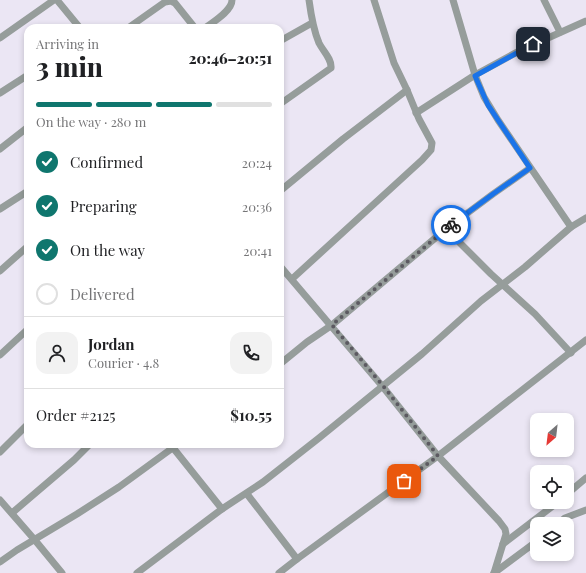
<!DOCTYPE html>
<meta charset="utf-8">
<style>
:root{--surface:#fff;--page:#f2f2f2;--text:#202124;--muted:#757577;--line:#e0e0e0;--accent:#0f766e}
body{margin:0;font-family:"Playfair Display",serif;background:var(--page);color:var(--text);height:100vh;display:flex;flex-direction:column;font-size:15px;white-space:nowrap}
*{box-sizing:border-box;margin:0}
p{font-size:13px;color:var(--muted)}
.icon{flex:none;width:22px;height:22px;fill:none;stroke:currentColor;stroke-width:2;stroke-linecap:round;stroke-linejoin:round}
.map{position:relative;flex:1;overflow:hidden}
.drawer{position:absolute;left:24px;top:24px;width:260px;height:424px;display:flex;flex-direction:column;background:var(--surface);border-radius:12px;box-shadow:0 2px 6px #0003}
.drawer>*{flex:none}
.needle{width:26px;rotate:208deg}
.tools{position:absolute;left:530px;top:413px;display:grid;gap:8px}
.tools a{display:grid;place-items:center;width:44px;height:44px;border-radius:8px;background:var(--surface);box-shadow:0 2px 6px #0003;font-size:20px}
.pin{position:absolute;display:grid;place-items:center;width:34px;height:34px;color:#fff;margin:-17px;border-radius:8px;box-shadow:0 2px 6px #0006}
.courier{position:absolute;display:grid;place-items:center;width:40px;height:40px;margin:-20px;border:3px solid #1a73e8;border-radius:50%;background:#fff;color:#222;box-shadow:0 1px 5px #0007}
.summary em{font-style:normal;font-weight:800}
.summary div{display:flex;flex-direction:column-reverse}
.summary{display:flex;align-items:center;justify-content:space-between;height:68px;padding:0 12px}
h1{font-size:26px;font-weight:800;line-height:30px}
.bar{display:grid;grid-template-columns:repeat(4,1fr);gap:6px 4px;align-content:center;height:48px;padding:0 12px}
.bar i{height:5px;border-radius:3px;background:var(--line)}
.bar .selected{background:var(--accent)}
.bar p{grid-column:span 4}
.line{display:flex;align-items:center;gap:10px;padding:0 12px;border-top:1px solid var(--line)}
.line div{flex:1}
.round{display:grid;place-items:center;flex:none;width:42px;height:42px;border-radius:12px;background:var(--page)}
ol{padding:0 12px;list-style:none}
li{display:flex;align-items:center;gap:12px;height:44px}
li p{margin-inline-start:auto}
li .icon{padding:4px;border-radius:50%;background:var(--accent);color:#fff;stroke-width:4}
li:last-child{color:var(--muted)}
li i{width:22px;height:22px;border:2px solid var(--line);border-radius:50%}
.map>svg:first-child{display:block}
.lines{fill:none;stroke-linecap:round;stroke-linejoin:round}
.street{stroke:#969d9b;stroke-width:7}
.done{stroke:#5c5a61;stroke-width:4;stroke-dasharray:0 7.2}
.route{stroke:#1a73e8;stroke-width:5}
</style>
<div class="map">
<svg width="586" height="573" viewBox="0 0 586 573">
<rect width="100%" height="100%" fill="#ebe6f4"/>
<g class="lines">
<g class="street">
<polyline points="57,0 80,28"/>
<polyline points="453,0 475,75 484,97 498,120 571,227"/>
<polyline points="544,0 560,32"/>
<polyline points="128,28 165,2 171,1 175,3 195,28"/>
<path d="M205,28C213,22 232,11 232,0"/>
<polyline points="0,38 54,0"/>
<polyline points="280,41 312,23"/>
<polyline points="0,93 28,75"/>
<path d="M280,104L331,68C332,59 323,51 319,43C313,29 311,15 309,0"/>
<polyline points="416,113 475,75 519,51 586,21"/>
<polyline points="0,149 28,127"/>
<polyline points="280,191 343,139 407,90"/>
<polyline points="0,209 28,191"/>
<polyline points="446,229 491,274 535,314 571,353"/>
<polyline points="280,266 383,387 438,456 499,521 505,529 506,534 494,573"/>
<polyline points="0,271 28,246"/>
<polyline points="292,279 422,160 431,150 432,143 419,119 407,90 394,63 374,0"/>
<polyline points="0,355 28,329"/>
<polyline points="280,364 307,342 332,325 446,229 493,194 530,168"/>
<polyline points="170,444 222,509"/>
<polyline points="0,452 28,424"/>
<polyline points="247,494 297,559"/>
<polyline points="567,494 586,478"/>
<polyline points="0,500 34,539 62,573"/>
<polyline points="12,513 74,460 90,444"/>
<polyline points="558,524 565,518 586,510"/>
<polyline points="503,544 558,502"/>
<polyline points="0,562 17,550 77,514 119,487 178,444"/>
<polyline points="137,573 222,509 263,482 319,438 422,354 481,301 525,267 571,227 586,218"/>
<polyline points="279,573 297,559 438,456 586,340"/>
<polyline points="494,573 537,541"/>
</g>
</g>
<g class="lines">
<polyline class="done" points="404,481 438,456 384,387 332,325 451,225"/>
<polyline class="route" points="451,225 493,194 530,168 488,105 475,76 533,44"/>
</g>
</svg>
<div class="tools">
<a><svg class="needle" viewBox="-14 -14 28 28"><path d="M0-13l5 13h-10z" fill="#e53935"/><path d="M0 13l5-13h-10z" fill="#757577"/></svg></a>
<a><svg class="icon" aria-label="locate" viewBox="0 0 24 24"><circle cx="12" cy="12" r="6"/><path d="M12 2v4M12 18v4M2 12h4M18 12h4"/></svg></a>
<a><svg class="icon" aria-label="layers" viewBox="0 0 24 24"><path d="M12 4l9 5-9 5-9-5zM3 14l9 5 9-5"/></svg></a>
</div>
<div class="pin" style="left:404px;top:481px;background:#ea580c"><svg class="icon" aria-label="bag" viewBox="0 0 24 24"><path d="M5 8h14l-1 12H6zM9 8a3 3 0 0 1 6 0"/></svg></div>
<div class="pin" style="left:533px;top:44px;background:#1f2937"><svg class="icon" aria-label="home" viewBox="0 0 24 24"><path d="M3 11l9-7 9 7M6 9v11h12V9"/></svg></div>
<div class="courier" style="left:451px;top:225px"><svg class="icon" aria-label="bike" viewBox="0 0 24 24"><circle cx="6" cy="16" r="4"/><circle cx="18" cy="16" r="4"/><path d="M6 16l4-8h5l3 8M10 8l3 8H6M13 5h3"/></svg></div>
<section class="drawer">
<div class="summary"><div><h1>3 min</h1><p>Arriving in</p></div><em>20:46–20:51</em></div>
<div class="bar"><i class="selected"></i><i class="selected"></i><i class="selected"></i><i></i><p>On the way · 280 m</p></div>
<ol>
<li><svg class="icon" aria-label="check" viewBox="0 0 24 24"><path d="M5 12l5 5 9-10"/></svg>Confirmed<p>20:24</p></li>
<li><svg class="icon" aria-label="check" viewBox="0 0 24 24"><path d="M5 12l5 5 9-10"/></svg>Preparing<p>20:36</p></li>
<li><svg class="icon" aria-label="check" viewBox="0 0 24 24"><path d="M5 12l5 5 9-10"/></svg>On the way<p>20:41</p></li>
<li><i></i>Delivered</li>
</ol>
<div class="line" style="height:72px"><a class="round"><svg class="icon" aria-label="person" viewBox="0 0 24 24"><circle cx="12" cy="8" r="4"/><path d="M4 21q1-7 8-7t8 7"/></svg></a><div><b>Jordan</b><p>Courier · 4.8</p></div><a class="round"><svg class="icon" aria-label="phone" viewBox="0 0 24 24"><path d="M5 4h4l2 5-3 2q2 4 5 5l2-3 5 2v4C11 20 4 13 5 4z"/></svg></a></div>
<div class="line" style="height:52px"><div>Order #2125</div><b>$10.55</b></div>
</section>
</div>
